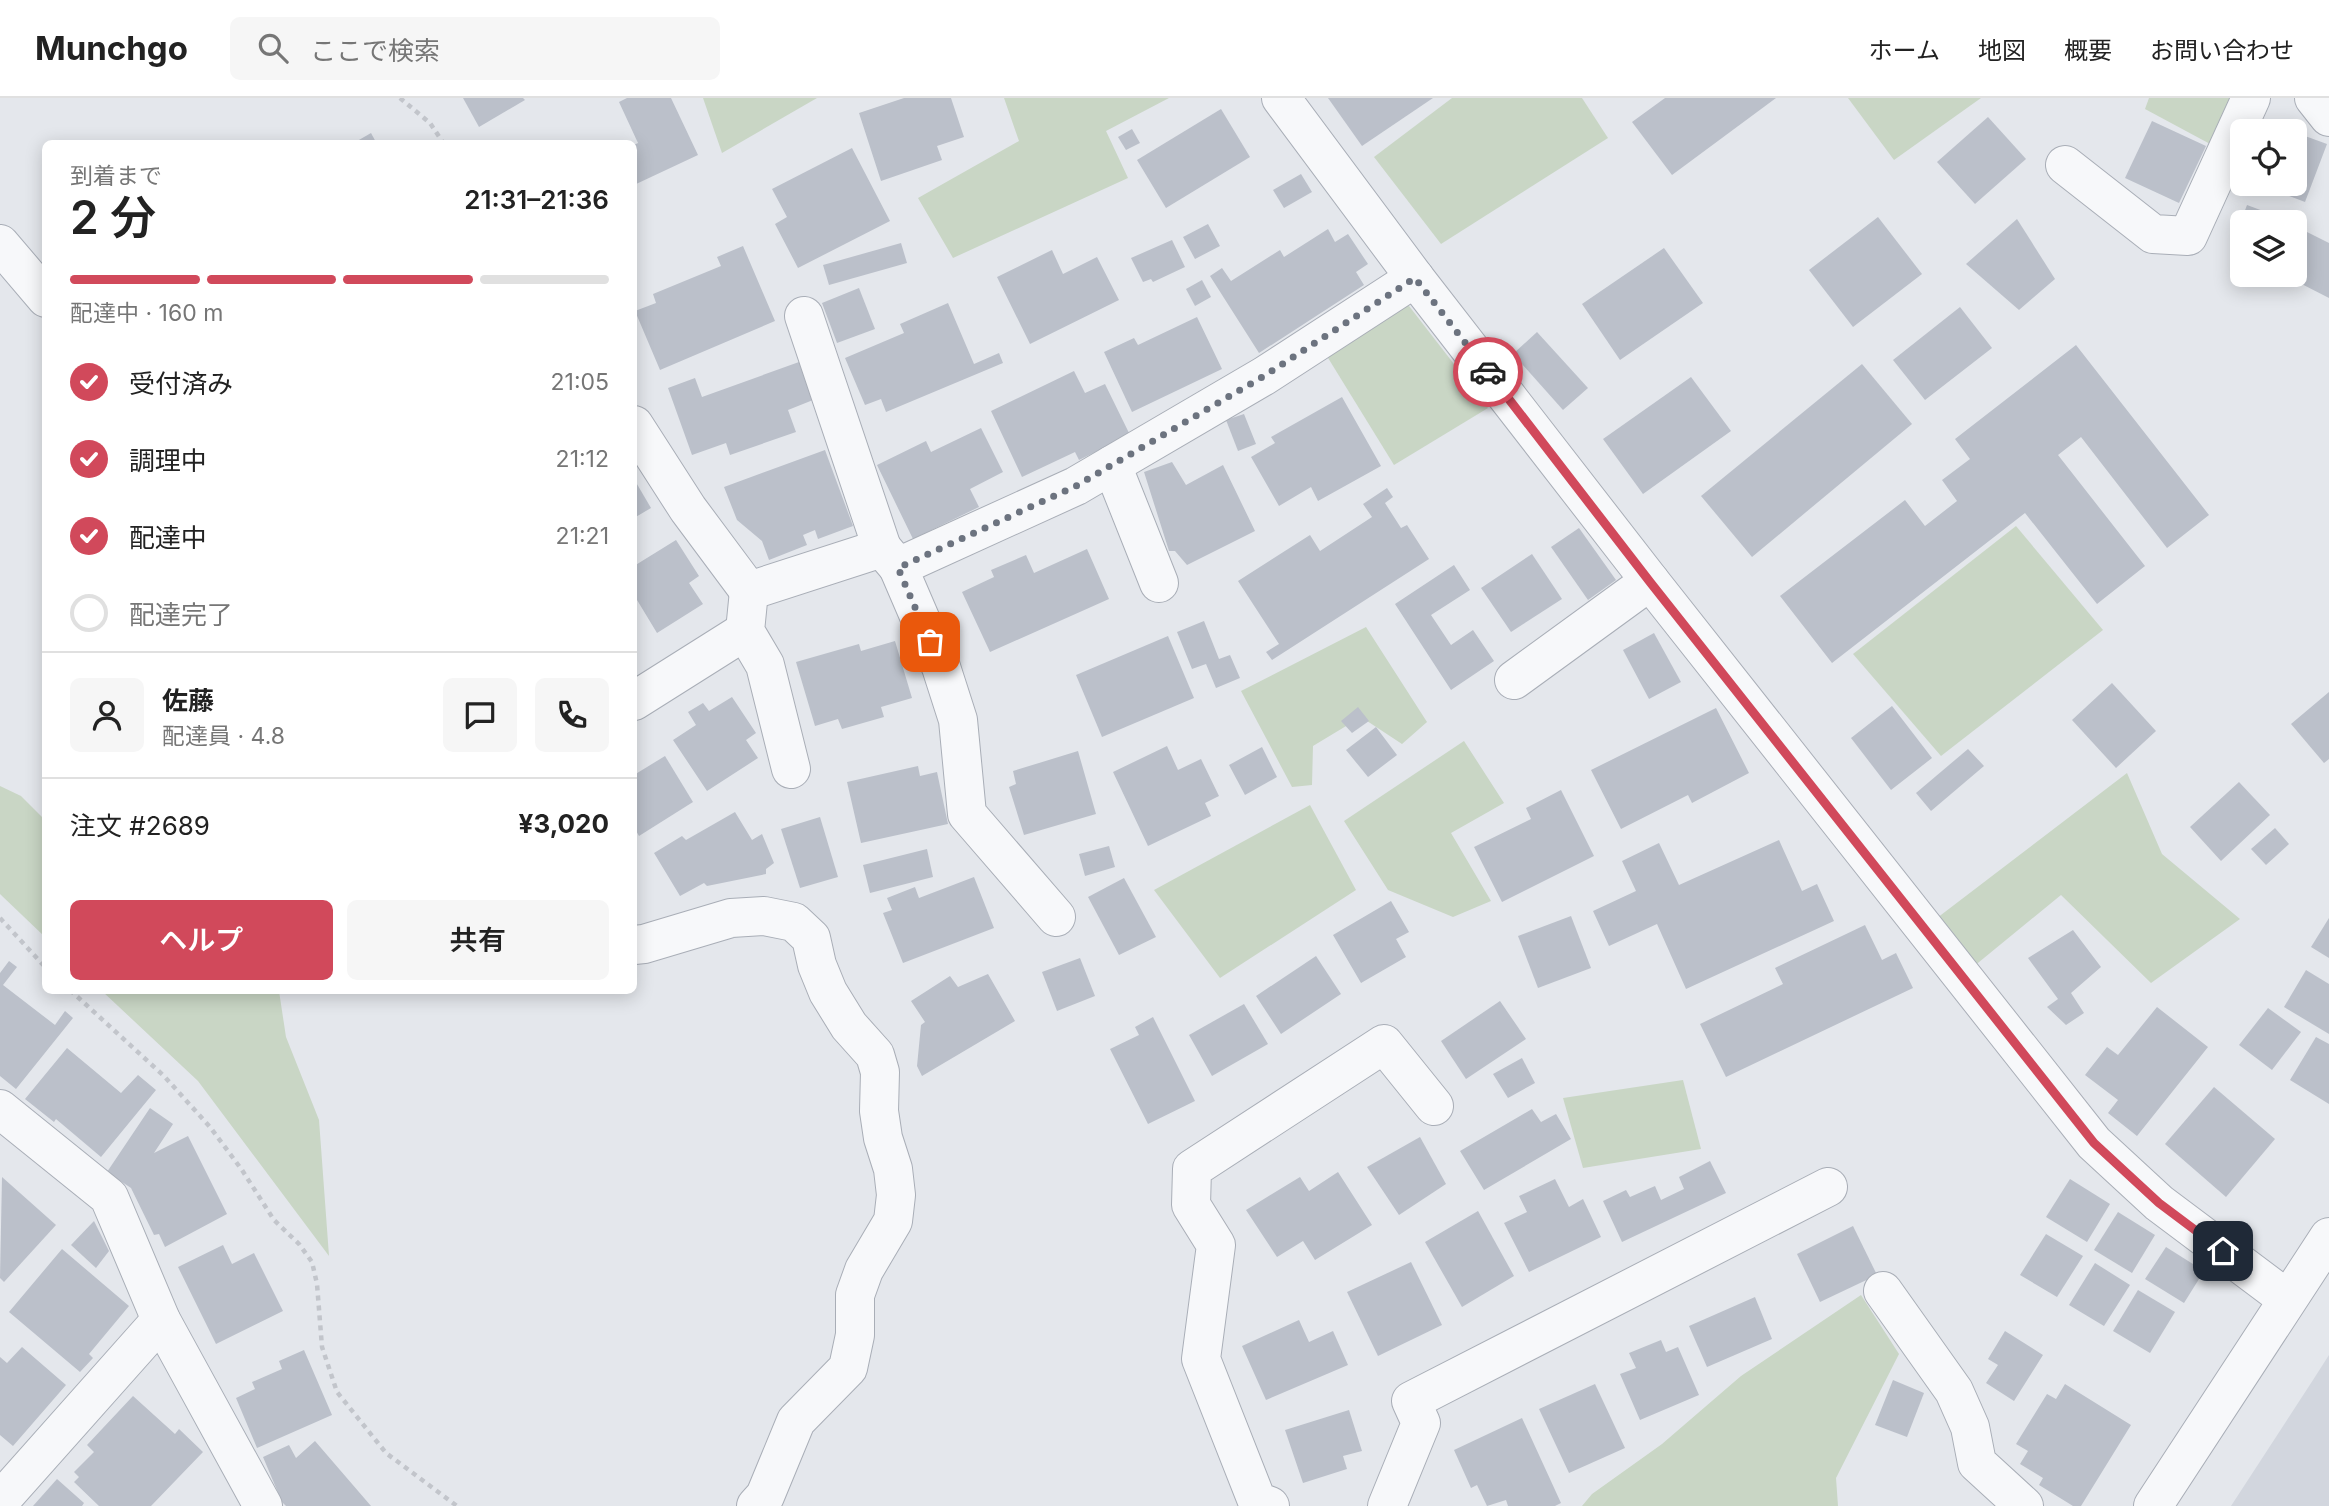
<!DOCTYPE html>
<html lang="ja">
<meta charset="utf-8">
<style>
:root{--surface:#fff;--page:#f6f6f6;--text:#222;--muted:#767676;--line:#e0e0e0;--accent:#d1495b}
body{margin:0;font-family:Inter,"Noto Sans JP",sans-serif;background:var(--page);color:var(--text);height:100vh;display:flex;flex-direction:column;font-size:26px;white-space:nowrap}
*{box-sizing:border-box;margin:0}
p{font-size:23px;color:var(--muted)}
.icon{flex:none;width:38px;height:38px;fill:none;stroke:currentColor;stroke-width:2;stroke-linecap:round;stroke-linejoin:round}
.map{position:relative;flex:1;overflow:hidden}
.sheet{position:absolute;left:42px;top:42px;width:595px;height:854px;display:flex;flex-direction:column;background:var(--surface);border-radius:10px;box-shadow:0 4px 18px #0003}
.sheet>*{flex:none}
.tools{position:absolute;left:2230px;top:21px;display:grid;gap:14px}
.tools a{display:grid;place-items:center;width:77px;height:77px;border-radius:10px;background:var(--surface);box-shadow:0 4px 18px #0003;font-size:35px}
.pin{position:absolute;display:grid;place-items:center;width:60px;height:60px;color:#fff;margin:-30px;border-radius:14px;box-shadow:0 4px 10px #0006}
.courier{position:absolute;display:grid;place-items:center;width:70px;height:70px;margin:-35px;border:5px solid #d1495b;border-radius:50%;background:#fff;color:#222;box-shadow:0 2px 9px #0007}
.overview em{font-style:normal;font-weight:600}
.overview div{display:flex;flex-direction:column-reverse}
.overview{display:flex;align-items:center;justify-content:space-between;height:119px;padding:0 28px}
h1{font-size:46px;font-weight:600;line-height:52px}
.bar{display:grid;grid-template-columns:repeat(4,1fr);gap:10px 7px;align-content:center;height:84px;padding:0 28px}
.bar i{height:9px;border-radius:5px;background:var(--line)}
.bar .on{background:var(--accent)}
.bar p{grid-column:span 4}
.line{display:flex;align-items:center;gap:18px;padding:0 28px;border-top:2px solid var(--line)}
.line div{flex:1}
.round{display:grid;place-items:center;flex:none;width:74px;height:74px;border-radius:10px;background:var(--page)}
ol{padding:0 28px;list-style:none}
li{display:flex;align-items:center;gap:21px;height:77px}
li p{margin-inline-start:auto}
li .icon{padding:7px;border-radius:50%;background:var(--accent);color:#fff;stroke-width:4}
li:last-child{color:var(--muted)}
li i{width:38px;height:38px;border:4px solid var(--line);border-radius:50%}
.button{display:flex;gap:14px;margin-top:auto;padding:14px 28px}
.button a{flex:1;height:80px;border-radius:10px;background:var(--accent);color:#fff;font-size:28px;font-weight:600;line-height:80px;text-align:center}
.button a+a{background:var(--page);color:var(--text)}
header{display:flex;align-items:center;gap:42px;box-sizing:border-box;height:98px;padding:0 35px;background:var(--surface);border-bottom:2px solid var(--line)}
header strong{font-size:33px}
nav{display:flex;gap:38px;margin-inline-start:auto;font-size:24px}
.search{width:490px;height:63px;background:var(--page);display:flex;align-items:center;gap:18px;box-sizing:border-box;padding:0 24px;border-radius:10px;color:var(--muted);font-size:26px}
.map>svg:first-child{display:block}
.built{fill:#d2d6de}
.green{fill:#c9d6c5}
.building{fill:#bbc0ca}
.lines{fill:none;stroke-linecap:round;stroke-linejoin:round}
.minor-casing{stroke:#a9aeb7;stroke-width:40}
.path{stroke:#c2c5cb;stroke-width:4.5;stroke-dasharray:5 5;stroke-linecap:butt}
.minor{stroke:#f7f8fa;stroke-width:38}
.done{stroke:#6c737f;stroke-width:7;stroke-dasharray:0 12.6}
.route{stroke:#d1495b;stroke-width:9}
</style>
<header>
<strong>Munchgo</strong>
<div class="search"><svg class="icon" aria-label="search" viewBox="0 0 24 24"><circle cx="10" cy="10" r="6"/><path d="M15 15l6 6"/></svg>ここで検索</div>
<nav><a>ホーム</a><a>地図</a><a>概要</a><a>お問い合わせ</a></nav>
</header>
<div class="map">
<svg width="2329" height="1408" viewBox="0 0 2329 1408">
<rect width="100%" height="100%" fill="#e4e7ec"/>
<polygon class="built" points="2329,1257 2329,1408 2231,1408 2313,1282"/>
<g class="green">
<polygon points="703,0 817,0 722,55"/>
<polygon points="1004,0 1169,0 1106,33 1128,80 953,160 918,100 1019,43"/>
<polygon points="1452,0 1582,0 1608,40 1441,146 1374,59"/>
<polygon points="1848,0 1981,0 1894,62"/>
<polygon points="2149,0 2232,0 2212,47 2145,11"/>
<polygon points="1390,208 1409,208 1488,310 1394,367 1325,255"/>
<polygon points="2016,428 2103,532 1941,658 1853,556"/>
<polygon points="1366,529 1427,624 1402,646 1361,619 1313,648 1312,687 1292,689 1241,593"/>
<polygon points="1464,643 1504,705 1451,735 1491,803 1453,819 1388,792 1344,723"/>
<polygon points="2127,675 2162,756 2240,821 2151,885 2061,797 1973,869 1937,820"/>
<polygon points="0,688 21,698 45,722 45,839 0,796"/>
<polygon points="1310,707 1356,792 1220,880 1154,792"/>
<polygon points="279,893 286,939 319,1022 329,1158 198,983 102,893"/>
<polygon points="1683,982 1701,1051 1583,1070 1563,1000"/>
<polygon points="1861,1197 1899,1256 1836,1380 1838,1408 1582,1408 1592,1396 1662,1346 1741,1278"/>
</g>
<g class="building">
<polygon points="463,0 523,0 525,2 479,29"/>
<polygon points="627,0 671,0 698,57 634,87 634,47 638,45 619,4"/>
<polygon points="904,0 951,0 964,39 937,48 942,62 881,83 859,15"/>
<polygon points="1328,0 1433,0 1362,48"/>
<polygon points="1665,0 1776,0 1672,77 1632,24"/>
<polygon points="1221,11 1250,59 1166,110 1137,62"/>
<polygon points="1988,19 2026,61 1975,106 1937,64"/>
<polygon points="2152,23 2206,48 2179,105 2125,80"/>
<polygon points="2271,25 2293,33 2268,33"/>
<polygon points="1132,31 1140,45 1126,52 1118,39"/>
<polygon points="2294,34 2327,46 2305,104 2258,86 2294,86"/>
<polygon points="371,35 377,46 352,46"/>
<polygon points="852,50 890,123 798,170 775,126 787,119 772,91"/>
<polygon points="1301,76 1312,94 1284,110 1273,92"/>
<polygon points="2247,107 2293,124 2242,124 2242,153 2231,149"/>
<polygon points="1878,119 1922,176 1853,229 1809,172"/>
<polygon points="2017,121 2055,181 2019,212 1966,166"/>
<polygon points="1208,126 1220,148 1195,161 1183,139"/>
<polygon points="1328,131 1335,144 1348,136 1368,166 1356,174 1364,187 1259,255 1210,178 1222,170 1231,183 1280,152 1284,159"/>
<polygon points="2303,132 2329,145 2329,200 2284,177 2294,177 2294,149"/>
<polygon points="1172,142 1185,169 1153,184 1151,181 1143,184 1131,160"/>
<polygon points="901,145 907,165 829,187 823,167"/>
<polygon points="743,148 775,223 660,272 635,213 656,205 653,196 721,168 717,159"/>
<polygon points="1664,150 1703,205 1620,262 1582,206"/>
<polygon points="1052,152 1063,176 1097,159 1119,202 1030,246 997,179"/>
<polygon points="1202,182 1211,199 1195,208 1186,191"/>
<polygon points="859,190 875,231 837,245 822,205"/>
<polygon points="948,205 974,266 999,255 1003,265 886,314 881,301 865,307 845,260 904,235 900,226"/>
<polygon points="1960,209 1992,250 1925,302 1893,262"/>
<polygon points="1197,219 1222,271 1132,314 1104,254 1134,240 1138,247"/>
<polygon points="1537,234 1588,290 1563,312 1513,256"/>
<polygon points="2076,247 2209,417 2167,450 2081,339 2058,357 2145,468 2097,506 2025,415 1832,565 1780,498 1905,402 1925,428 1957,403 1942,382 1970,361 1955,341"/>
<polygon points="799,264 813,302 788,312 796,334 730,357 726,345 692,357 668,290 695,280 702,299"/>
<polygon points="1862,266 1912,326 1752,459 1701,398"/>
<polygon points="1074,273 1085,295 1105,286 1130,337 1079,362 1075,354 1022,379 991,313"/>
<polygon points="1691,279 1731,333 1643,396 1603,341"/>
<polygon points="1342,299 1381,368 1318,403 1311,389 1279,408 1251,359 1275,345 1271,339"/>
<polygon points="1244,316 1256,346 1238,353 1226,322"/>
<polygon points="981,330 1003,374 970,391 979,409 913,441 877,367 926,343 931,354"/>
<polygon points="825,352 853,428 818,441 815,432 803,437 807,447 769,462 762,443 737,422 724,389"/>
<polygon points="1172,364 1186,387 1223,367 1255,433 1187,467 1175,453 1169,453 1144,374"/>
<polygon points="634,381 651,410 634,420"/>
<polygon points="1387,390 1393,399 1385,405 1401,430 1407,427 1429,461 1272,562 1266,554 1279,546 1238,483 1310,437 1320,453 1372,419 1363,406"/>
<polygon points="1579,430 1616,482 1588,502 1551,449"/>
<polygon points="676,442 699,478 689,485 703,506 657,535 634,497 634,468"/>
<polygon points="1087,451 1109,501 990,554 962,494 994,479 991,472 1026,457 1034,475"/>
<polygon points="1532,456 1562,501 1511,534 1481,490"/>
<polygon points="1454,467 1470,492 1431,517 1451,547 1473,532 1494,563 1451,592 1395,506"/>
<polygon points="1204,523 1219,561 1230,557 1240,580 1216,590 1206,566 1192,571 1177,534"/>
<polygon points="1654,535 1681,584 1649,601 1623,552"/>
<polygon points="1168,538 1194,600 1102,639 1076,577"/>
<polygon points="895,543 912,600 881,609 884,619 842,631 838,621 815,628 796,564 859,546 861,553"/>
<polygon points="2112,585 2156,633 2116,670 2072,622"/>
<polygon points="2329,594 2329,661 2324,665 2291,626"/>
<polygon points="732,599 756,635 746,642 758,660 707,693 673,642 696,627 688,614 703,605 709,613"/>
<polygon points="1892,608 1932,660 1891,692 1851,640"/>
<polygon points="1358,609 1369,623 1352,635 1341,623"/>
<polygon points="1716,610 1749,675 1692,705 1688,697 1621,731 1591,672"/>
<polygon points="1376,629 1397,657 1368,679 1346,652"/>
<polygon points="1167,648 1178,672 1201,661 1219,698 1205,705 1211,718 1148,748 1113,674"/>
<polygon points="1262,649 1277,679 1245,697 1229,667"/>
<polygon points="1968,651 1984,668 1931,713 1916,695"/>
<polygon points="1078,653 1096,716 1024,737 1009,689 1016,686 1013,673"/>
<polygon points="665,658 693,704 639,738 634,729 634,677"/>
<polygon points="918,668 920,678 937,674 948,726 861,745 847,684"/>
<polygon points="2239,684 2270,717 2221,763 2190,729"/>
<polygon points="1561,692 1594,758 1502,804 1474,749 1531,721 1526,710"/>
<polygon points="735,714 752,742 762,736 774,765 766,771 766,776 707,788 704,785 680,798 654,755 682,738 686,742"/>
<polygon points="820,719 838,779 800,790 781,731"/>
<polygon points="2275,730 2289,746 2266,767 2251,751"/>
<polygon points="1779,742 1802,793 1817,786 1834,823 1686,891 1657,826 1609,848 1593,813 1636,793 1622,763 1659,745 1679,787"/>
<polygon points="1109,748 1115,769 1085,778 1079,756"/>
<polygon points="927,751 933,779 870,795 863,767"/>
<polygon points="974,779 994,830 903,865 883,815 892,812 887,800 915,789 919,800"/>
<polygon points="1124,780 1156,839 1119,857 1088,799"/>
<polygon points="1391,803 1409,834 1396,841 1406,859 1361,885 1333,837"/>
<polygon points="1571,818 1591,870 1538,890 1518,838"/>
<polygon points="2329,820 2329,860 2311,849"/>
<polygon points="1865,827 1882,862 1896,855 1913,890 1726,979 1700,926 1783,886 1775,870"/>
<polygon points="2073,832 2101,869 2071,895 2084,915 2066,927 2047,909 2058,901 2028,860"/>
<polygon points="1316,858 1341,896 1281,936 1256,898"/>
<polygon points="1080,860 1095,898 1057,913 1042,874"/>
<polygon points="9,863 17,869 3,887 55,927 65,913 73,920 16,991 0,978 0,875"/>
<polygon points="2306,872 2329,886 2329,936 2284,909"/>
<polygon points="988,876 1015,923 922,978 917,968 921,927 925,924 911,903 950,878 958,889"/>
<polygon points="1500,903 1526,941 1466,981 1441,943"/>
<polygon points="1244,906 1268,946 1212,978 1189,937"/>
<polygon points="2157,909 2208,949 2137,1038 2108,1015 2118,1002 2085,977 2107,949 2118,957"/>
<polygon points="2268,910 2301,934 2272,972 2239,947"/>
<polygon points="1153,919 1195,1003 1148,1026 1110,951 1139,937 1135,929"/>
<polygon points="2316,939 2329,946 2329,1006 2290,982"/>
<polygon points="67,950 121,995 138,977 156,992 101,1059 56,1021 54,1024 25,1001"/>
<polygon points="1522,960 1535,985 1508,1000 1493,976"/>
<polygon points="2214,989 2275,1041 2226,1099 2165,1046"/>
<polygon points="150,1010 173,1026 154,1055 188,1038 227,1116 165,1149 159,1136 154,1137 131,1090 107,1074"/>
<polygon points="1532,1011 1541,1024 1556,1016 1571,1041 1484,1092 1460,1053"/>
<polygon points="1420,1039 1446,1086 1399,1117 1367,1069"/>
<polygon points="1710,1063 1726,1095 1622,1144 1603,1103 1626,1092 1630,1099 1655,1088 1661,1102 1684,1091 1679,1079"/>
<polygon points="1338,1074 1372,1127 1315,1162 1303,1143 1277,1159 1246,1112 1300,1079 1309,1093"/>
<polygon points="2,1079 56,1127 4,1184 0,1180"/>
<polygon points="1555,1081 1569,1109 1583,1101 1601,1139 1529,1174 1504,1125 1527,1114 1519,1098"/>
<polygon points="2070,1081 2110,1106 2087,1144 2046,1119"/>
<polygon points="1478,1113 1514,1178 1462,1209 1425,1144"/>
<polygon points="2118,1114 2155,1137 2132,1175 2094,1152"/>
<polygon points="94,1123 109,1153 96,1170 71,1147"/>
<polygon points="1853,1128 1877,1177 1820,1204 1797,1156"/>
<polygon points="2046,1136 2083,1158 2057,1199 2020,1177"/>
<polygon points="223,1147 232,1166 254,1155 283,1213 216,1246 178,1169"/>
<polygon points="2166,1149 2204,1173 2184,1205 2145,1181"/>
<polygon points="62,1151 129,1208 89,1256 93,1260 80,1274 9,1214"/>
<polygon points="1411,1164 1442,1227 1378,1258 1347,1194"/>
<polygon points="2095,1165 2130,1187 2104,1228 2069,1207"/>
<polygon points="2138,1192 2175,1214 2150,1255 2113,1233"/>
<polygon points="1755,1199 1772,1241 1707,1269 1689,1228"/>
<polygon points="1299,1222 1309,1244 1333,1233 1348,1267 1266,1302 1242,1248"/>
<polygon points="2005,1233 2043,1257 2014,1303 1986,1285 1998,1267 1988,1261"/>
<polygon points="1661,1242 1666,1254 1678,1249 1699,1297 1640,1322 1620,1276 1636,1270 1629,1255"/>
<polygon points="22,1249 66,1287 13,1348 0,1337 0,1259 7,1265"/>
<polygon points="304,1252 332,1317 257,1350 236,1300 255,1291 252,1284 282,1271 279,1263"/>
<polygon points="1893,1282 1924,1295 1907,1339 1875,1327"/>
<polygon points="1595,1286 1625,1350 1569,1375 1539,1311"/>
<polygon points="2065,1286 2131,1327 2081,1408 2073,1408 2039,1387 2043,1380 2020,1366 2028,1353 2016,1346 2047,1296 2056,1301"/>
<polygon points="133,1298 175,1336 179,1331 203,1354 151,1408 99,1408 74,1384 79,1379 74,1374 94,1354 87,1347"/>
<polygon points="1349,1312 1362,1353 1343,1358 1347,1371 1303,1385 1285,1332"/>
<polygon points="1522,1320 1561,1405 1555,1408 1508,1408 1506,1402 1487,1408 1477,1387 1471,1390 1454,1352"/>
<polygon points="315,1343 371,1408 286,1408 282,1404 263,1359 289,1347 296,1360"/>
<polygon points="57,1381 84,1405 82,1408 33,1408"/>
</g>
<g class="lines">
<defs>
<g id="minor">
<polyline points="1281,0 1415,180 1650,483 2094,1045 2159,1105 2287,1201"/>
<polyline points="2314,0 2329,19"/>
<polyline points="2065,67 2153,136 2188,138 2251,0"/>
<polyline points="0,146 46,200"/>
<polyline points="804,218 882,450"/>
<polyline points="634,327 688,411 749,493"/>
<polyline points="1112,367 1159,485"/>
<polyline points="898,469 941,569 958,622 967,716 1056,819"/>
<polyline points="1514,582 1650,483"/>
<polyline points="634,603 745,533"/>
<polyline points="791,671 765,567 745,533 749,493 882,450 898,469 1076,388 1264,278 1415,180"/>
<polyline points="634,847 644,846 731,820 764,818 794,824 811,840 817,867 828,894 849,928 875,957 880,974 879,1013 883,1040 893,1071 896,1097 893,1123 864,1172 855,1197 855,1237 848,1270 796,1323 765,1398 756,1408"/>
<polyline points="0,1011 109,1099 161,1222 263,1408"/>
<polyline points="1883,1193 1954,1293 1970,1329 1977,1365 2024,1408"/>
<polyline points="0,1403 161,1222"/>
<polyline points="1270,1408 1257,1403 1201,1261 1216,1147 1191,1107 1192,1071 1384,946 1434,1008"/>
<polyline points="1387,1408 1421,1325 1411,1303 1828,1089"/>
<polyline points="2153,1408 2329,1139"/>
</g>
</defs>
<use href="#minor" class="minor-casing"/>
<g class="path">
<polyline points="400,0 430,25 444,46"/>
<polyline points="0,820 46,870"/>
<polyline points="70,892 164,978 210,1029 242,1072 274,1122 299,1146 312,1164 317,1186 322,1249 337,1294 386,1355 457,1408"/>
</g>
<use href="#minor" class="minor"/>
</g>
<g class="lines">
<polyline class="done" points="930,544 898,470 1076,388 1264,278 1415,180 1488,274"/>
<polyline class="route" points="1488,274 1650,484 2094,1045 2159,1105 2223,1153"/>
</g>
</svg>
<div class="tools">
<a><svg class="icon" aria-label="locate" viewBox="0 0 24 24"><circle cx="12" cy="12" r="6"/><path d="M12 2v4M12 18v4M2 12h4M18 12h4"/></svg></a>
<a><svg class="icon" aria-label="layers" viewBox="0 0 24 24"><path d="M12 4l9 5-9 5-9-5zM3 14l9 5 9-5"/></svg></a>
</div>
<div class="pin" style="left:930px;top:544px;background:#ea580c"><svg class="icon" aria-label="bag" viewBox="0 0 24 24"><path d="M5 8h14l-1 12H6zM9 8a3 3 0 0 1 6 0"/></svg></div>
<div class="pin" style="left:2223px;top:1153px;background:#1f2937"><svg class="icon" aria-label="home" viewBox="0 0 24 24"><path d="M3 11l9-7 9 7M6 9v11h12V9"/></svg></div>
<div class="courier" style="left:1488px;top:274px"><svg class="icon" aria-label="car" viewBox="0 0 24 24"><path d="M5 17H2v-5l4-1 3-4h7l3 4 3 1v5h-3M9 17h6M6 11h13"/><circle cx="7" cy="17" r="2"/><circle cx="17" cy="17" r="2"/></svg></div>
<section class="sheet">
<div class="overview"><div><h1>2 分</h1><p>到着まで</p></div><em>21:31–21:36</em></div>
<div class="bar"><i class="on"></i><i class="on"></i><i class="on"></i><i></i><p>配達中 · 160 m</p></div>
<ol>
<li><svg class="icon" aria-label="check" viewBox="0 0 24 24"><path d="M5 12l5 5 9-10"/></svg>受付済み<p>21:05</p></li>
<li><svg class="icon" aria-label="check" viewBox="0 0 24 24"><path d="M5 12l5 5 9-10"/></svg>調理中<p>21:12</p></li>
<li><svg class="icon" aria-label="check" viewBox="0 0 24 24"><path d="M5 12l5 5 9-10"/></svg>配達中<p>21:21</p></li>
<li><i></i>配達完了</li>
</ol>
<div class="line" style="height:126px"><a class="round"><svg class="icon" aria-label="person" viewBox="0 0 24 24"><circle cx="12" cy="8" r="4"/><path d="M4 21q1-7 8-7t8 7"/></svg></a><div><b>佐藤</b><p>配達員 · 4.8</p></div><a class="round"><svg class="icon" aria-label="chat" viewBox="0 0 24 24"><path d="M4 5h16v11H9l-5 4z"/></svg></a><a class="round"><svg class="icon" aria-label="phone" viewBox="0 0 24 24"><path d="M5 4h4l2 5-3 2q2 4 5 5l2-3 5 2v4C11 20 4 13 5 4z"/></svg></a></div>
<div class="line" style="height:91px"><div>注文 #2689</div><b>¥3,020</b></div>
<div class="button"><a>ヘルプ</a><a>共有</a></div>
</section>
</div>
